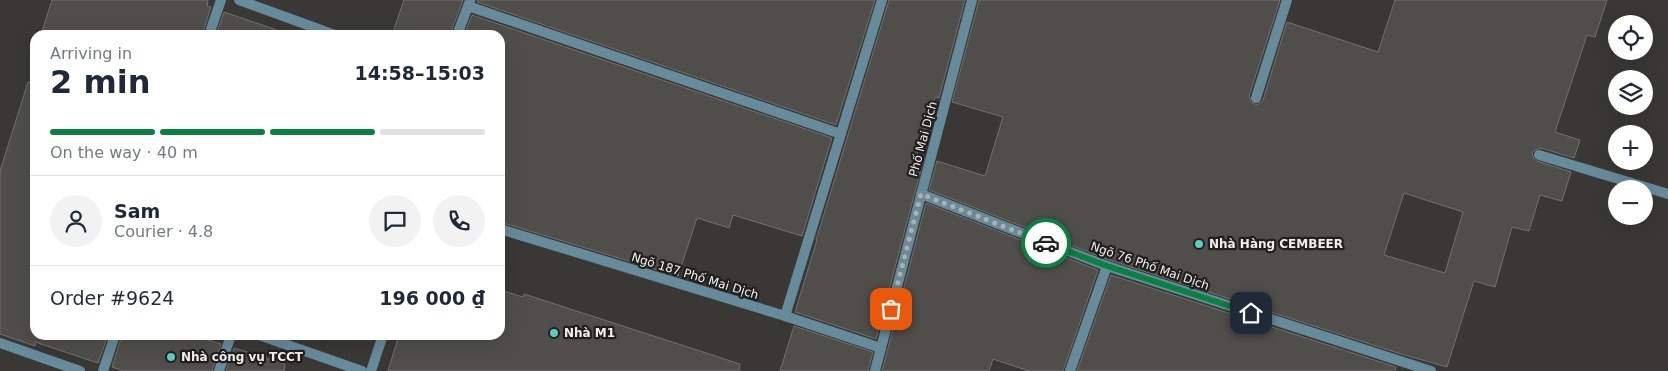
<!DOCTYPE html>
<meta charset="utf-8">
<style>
:root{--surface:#fff;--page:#f2f2f3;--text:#1f2937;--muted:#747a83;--line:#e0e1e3;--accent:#0b8043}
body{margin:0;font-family:"DejaVu Sans",sans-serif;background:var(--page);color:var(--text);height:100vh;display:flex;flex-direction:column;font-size:19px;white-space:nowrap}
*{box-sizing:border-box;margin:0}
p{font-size:16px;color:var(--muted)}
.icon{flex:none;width:28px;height:28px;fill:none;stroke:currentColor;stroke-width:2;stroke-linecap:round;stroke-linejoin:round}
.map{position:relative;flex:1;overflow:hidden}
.panel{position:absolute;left:30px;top:30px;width:475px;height:310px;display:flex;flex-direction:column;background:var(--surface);border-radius:15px;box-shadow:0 5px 20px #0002}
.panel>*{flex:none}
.tools{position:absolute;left:1608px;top:15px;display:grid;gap:10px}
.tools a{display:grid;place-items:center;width:45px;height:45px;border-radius:50%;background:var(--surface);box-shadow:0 5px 20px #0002;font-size:25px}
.pin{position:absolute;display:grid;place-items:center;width:42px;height:42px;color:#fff;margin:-21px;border-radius:10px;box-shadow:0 2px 8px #0006}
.courier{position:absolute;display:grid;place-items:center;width:50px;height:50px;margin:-25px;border:4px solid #0b8043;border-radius:50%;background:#fff;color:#222;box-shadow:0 1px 6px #0007}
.head em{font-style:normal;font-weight:800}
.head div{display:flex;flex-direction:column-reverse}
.head{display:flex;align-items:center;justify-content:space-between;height:85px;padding:0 20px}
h1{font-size:32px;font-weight:800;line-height:38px}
.bar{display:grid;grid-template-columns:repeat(4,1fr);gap:8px 5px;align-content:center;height:60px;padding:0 20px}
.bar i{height:6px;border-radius:4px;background:var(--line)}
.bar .selected{background:var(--accent)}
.bar p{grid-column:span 4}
.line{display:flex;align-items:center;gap:12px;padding:0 20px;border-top:1px solid var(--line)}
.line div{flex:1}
.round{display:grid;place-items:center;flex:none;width:52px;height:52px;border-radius:26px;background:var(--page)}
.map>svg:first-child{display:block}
.building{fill:#504e4b;stroke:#73716e;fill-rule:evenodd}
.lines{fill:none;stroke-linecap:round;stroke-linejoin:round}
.service{stroke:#668b9a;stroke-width:10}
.minor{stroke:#668b9a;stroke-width:10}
.done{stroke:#b1b0ad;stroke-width:5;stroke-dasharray:0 9}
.route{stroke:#0b8043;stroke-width:6}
.poi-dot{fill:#5acebd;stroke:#201f1e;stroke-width:2}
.labels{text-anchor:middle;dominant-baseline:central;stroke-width:4.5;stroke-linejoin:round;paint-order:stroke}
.street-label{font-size:12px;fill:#f1f0ee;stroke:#201f1e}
.poi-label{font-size:12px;font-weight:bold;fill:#f1f0ee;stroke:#201f1e;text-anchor:start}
</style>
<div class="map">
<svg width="1668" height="371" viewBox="0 0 1668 371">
<rect width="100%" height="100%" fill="#393835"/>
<g class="building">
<polygon points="52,0 208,0 207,6 211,7 202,35 41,35"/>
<polygon points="404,0 463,0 450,35 392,35"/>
<polygon points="477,0 875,0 836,125 477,2"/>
<polygon points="889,0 965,0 939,98 935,97 917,155 924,158 876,339 795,312 817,240 816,240"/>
<path d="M979,0H1280L1249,96L1251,102L1257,105L1263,100L1287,22L1378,52L1395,0H1607L1595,37L1587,35L1555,132L1580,140L1574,158L1541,148L1535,150L1532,153L1534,159L1537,161L1571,172L1562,201L1540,195L1529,231L1512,227L1495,287L1474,281L1447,367L1401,354L1109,260L929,190L937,161L985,176L1003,117L952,102ZM1404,193L1463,212L1445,273L1384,255Z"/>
<polygon points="224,12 277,30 276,35 216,35"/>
<polygon points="472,15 832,138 802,236 733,215 729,228 697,218 678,276 500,222 500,35 464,35"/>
<polygon points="28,82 35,83 35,335 108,335 98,363 35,342 35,346 0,334 0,171"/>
<polygon points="926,203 1098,270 1063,371 1029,371 993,359 989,371 882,371"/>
<polygon points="1111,275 1396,367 1395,371 1077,371"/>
<polygon points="500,290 523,297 524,294 740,364 739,371 388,371 399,335 500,335"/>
<polygon points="794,326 873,352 868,371 780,371"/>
<polygon points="122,335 193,335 221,344 212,371 124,371 112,367"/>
<polygon points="234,348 285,364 284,371 226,371"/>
</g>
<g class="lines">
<g class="service">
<polyline points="239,0 335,35"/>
<polyline points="468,6 841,134"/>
<polyline points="209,35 221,0"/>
<polyline points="457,35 470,1"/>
<polyline points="1256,98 1287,0"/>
<polyline points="1539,155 1668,194"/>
<polyline points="921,194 1107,266 1431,371"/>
<polyline points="500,229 785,316 881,348"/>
<polyline points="785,316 882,0"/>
<polyline points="259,335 362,371"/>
<polyline points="0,343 80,371"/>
<polyline points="103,371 115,335"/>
<polyline points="219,371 231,335"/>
<polyline points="371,371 383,335"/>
<polyline points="1070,371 1107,266"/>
</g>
<polyline class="minor" points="875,371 972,0"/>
</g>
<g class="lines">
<polyline class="done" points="891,309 921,194 1046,243"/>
<polyline class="route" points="1046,243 1107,266 1251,313"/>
</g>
<g class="poi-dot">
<circle cx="1199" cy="244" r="5"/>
<circle cx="554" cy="333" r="5"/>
<circle cx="171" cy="357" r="5"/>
</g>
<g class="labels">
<g class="street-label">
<text transform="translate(923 139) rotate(-75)">Phố Mai Dịch</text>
<text transform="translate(1150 266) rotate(19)">Ngõ 76 Phố Mai Dịch</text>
<text transform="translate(695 276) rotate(17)">Ngõ 187 Phố Mai Dịch</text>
</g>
<g class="poi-label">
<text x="1209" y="244">Nhà Hàng CEMBEER</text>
<text x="564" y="333">Nhà M1</text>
<text x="181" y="357">Nhà công vụ TCCT</text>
</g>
</g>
</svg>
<div class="tools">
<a><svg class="icon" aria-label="locate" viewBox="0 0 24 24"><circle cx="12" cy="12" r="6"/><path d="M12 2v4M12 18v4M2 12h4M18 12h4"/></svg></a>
<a><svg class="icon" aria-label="layers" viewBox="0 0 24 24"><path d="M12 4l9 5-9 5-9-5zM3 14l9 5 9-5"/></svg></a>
<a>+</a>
<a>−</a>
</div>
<div class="pin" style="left:891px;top:309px;background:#ea580c"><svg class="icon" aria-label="bag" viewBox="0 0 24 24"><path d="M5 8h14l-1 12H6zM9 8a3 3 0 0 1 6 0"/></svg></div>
<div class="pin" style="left:1251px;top:313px;background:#1f2937"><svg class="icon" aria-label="home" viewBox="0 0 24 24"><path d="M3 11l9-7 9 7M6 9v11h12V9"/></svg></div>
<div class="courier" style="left:1046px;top:243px"><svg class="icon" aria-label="car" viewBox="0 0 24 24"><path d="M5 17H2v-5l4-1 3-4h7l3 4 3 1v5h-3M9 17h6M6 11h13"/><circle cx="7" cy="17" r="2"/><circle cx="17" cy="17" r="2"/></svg></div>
<section class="panel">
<div class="head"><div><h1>2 min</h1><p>Arriving in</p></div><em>14:58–15:03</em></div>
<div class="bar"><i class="selected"></i><i class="selected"></i><i class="selected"></i><i></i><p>On the way · 40 m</p></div>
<div class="line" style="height:90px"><a class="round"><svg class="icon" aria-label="person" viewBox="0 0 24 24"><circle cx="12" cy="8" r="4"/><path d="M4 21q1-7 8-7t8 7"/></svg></a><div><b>Sam</b><p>Courier · 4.8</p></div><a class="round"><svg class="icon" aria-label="chat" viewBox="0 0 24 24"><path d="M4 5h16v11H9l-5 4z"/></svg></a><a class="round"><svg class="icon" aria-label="phone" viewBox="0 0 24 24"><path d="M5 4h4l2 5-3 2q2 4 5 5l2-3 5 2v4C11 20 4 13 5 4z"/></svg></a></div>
<div class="line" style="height:65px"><div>Order #9624</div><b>196 000 ₫</b></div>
</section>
</div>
